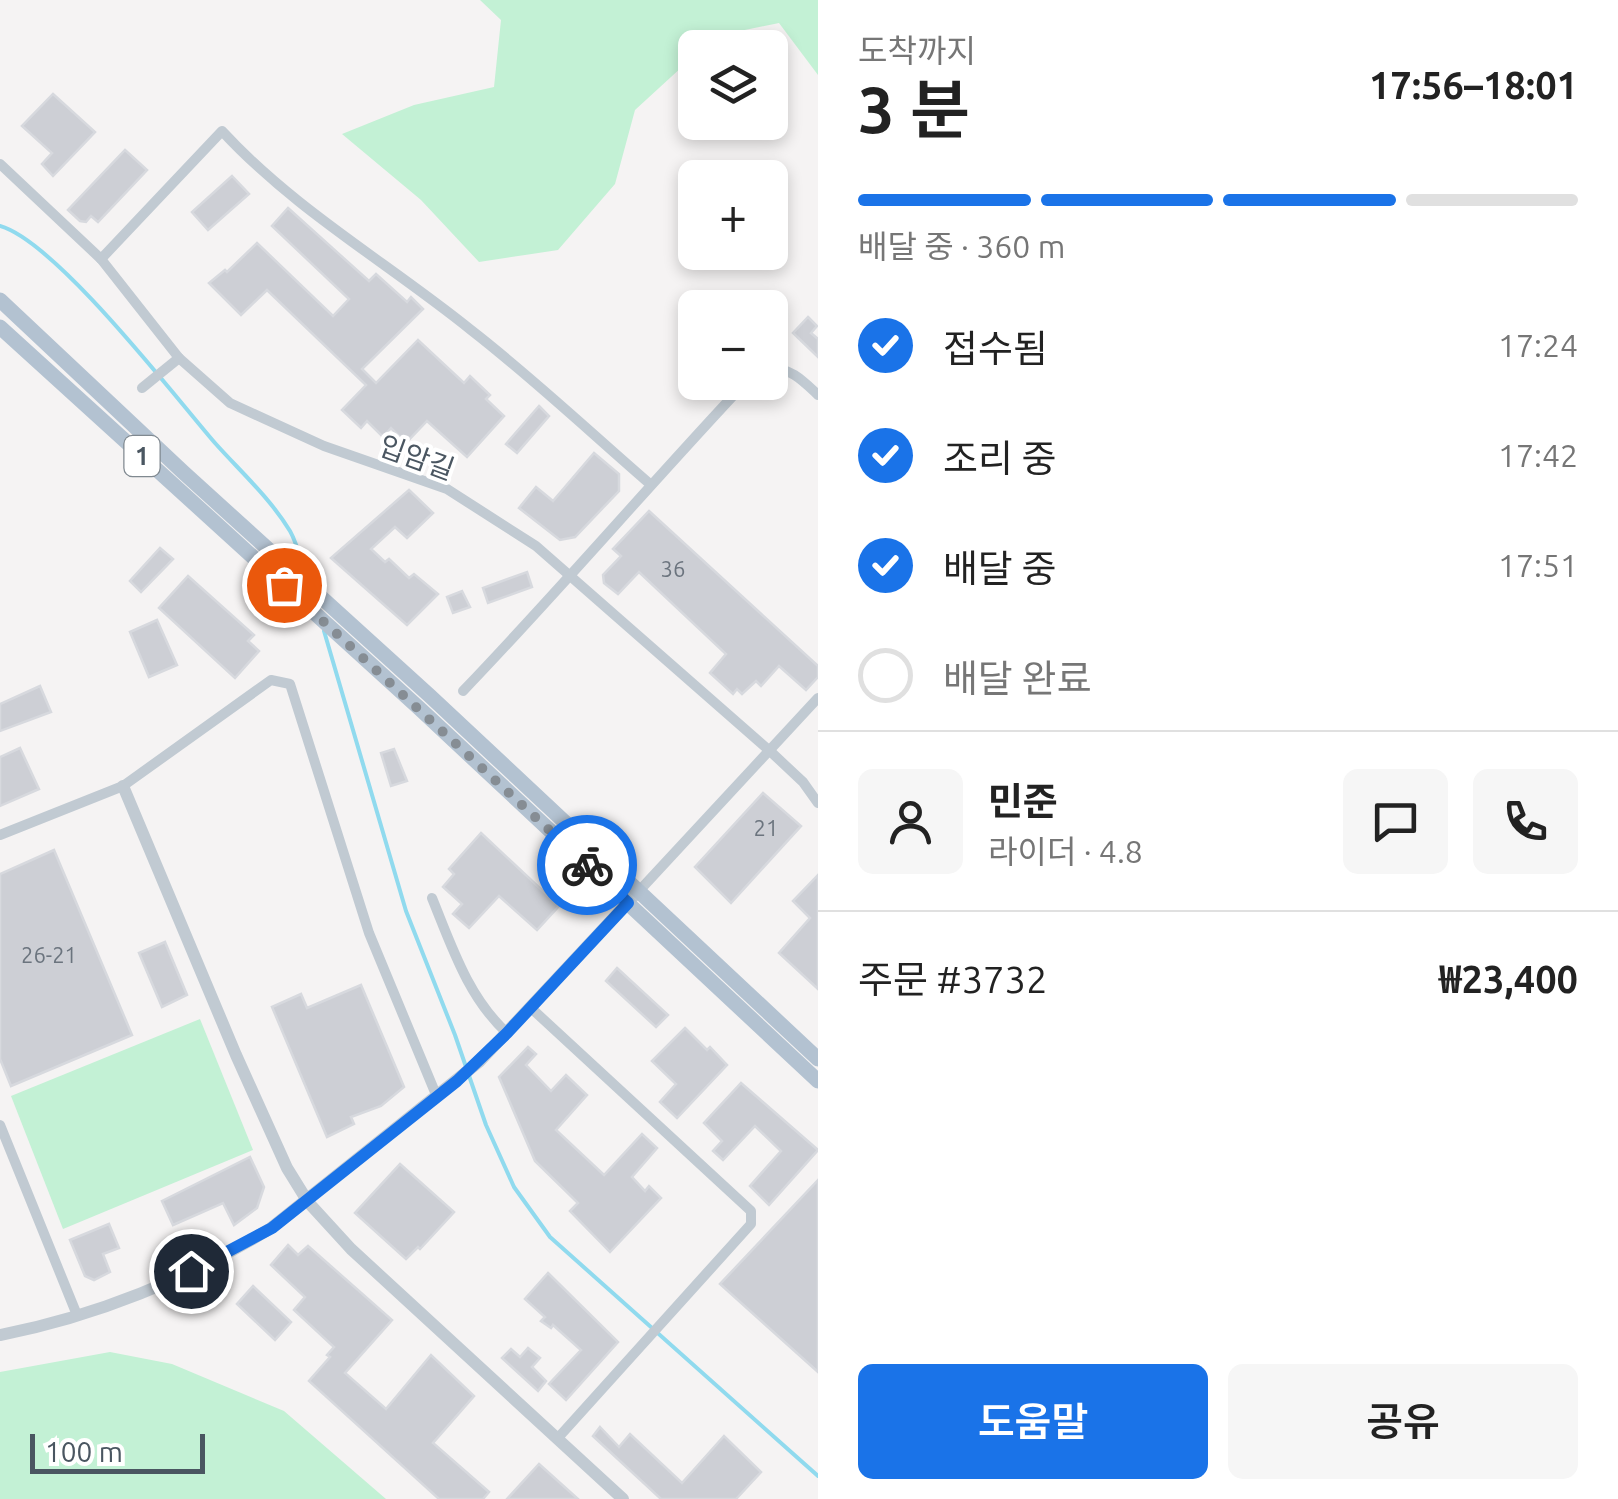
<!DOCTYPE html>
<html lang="ko">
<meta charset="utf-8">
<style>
:root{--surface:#fff;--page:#f6f6f6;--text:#222;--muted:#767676;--line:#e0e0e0;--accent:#1a73e8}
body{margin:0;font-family:Ubuntu,"Noto Sans KR",sans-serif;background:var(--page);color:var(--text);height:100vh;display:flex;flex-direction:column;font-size:38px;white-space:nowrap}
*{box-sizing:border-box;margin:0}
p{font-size:32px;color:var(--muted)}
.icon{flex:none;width:55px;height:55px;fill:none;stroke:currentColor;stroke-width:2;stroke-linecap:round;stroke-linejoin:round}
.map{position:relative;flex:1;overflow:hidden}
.side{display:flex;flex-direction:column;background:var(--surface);width:800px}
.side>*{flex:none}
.buttons{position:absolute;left:678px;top:30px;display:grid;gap:20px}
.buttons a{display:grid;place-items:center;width:110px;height:110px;border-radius:15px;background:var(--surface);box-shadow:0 5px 15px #0003;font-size:50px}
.scale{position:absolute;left:30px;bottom:25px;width:175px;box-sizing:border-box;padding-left:10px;border:5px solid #4a5661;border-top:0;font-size:28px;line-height:35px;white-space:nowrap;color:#4a5661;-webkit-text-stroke:8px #fff;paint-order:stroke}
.pin{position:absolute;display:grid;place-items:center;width:85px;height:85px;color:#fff;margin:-42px;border:5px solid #fff;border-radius:50%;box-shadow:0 2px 10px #0007}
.courier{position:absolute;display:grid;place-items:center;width:100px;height:100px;margin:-50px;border:8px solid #1a73e8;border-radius:50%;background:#fff;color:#222;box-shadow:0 2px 12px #0007}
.summary em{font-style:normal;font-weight:600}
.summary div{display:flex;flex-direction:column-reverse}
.summary{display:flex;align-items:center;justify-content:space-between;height:170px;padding:0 40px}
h1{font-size:65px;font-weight:600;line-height:75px}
.bar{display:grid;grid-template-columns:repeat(4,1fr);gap:15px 10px;align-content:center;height:120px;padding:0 40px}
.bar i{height:12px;border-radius:8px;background:var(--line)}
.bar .selected{background:var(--accent)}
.bar p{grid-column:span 4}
.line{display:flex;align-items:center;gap:25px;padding:0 40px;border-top:2px solid var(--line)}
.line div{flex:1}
.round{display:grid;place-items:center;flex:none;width:105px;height:105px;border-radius:15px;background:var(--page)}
ol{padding:0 40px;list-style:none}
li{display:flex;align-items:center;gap:30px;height:110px}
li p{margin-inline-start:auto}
li .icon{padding:10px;border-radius:50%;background:var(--accent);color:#fff;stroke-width:4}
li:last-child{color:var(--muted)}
li i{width:55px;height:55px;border:5px solid var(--line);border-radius:50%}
.action{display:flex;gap:20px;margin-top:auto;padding:20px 40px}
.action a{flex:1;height:115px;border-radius:15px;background:var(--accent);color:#fff;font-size:40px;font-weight:600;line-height:115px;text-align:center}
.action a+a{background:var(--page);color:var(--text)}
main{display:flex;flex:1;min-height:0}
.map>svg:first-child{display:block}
.green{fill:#c3f1d5}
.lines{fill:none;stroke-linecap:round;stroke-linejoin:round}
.stream{stroke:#90daee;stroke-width:4}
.building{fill:#cdcfd5;stroke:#d7d9de;stroke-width:2.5}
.minor{stroke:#c1cad2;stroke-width:10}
.tertiary{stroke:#c1cad2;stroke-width:12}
.primary{stroke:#b3c2d1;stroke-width:15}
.done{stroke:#868d94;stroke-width:10;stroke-dasharray:0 18}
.route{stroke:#1a73e8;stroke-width:12}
.labels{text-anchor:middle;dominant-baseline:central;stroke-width:8;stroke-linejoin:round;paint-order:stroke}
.number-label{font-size:22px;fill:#6b747e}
.shield{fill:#fff;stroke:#808990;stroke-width:2.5}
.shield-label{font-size:25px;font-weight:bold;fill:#4a5661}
.street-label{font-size:28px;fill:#4a5661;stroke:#fff}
</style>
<main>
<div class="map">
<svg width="818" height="1499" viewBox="0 0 818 1499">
<rect width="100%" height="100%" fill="#f5f3f3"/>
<g class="green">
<polygon points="480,0 818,0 818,75 779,23 716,36 703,47 695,48 695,55 635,110 615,184 558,250 479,262 421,200 342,134 414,105 494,87 501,20"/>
<polygon points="200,1019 253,1150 63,1229 11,1096"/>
<polygon points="110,1352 172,1364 284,1411 386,1499 0,1499 0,1372"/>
</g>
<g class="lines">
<g class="stream">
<path d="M0,226C56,242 172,393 215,443C240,471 270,498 290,531C297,543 301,561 305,574"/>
<polyline points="324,631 406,911 455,1035 486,1125 514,1187 550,1237 818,1476"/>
</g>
</g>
<g class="building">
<polygon points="53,94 95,132 53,176 42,164 52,153 22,126"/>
<polygon points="125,150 147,170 98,222 91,216 86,222 80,221 68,210"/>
<polygon points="232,176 249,194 208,230 192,212"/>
<polygon points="288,208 369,281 376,274 407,302 411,297 423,309 362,369 376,383 418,340 464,383 470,376 490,395 486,399 504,416 467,457 427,421 406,443 391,428 383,437 367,421 361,428 342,410 366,385 267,290 241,315 209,283 225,270 227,272 257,243 333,316 349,299 272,226"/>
<polygon points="808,317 817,326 811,333 818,339 818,357 793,333"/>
<polygon points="539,406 549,416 517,453 506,444"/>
<polygon points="594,453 619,474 619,491 575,537 560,540 519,508 536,487 553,501"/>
<polygon points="409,490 433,513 407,538 395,527 371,549 385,562 389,559 409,578 414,574 438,594 407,625 331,558"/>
<polygon points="649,511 818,666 818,677 806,690 779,666 761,686 756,681 742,694 737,689 733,694 710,673 726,654 639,572 618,594 604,583 603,575 621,556 613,549"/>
<polygon points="160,548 173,559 141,592 130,581"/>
<polygon points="527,572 532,587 488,603 483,588"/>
<polygon points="188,576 254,635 248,641 259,651 235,678 159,608"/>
<polygon points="462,591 470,607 453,613 447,597"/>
<polygon points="157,620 177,665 149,677 130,632"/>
<polygon points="40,686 51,712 0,731 0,704"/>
<polygon points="20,748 39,789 0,806 0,757"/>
<polygon points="394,749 407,781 391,786 381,753"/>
<polygon points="763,793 801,826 731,903 695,867"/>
<polygon points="481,833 559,906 537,930 499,896 469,928 453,914 462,904 443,887 454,874 449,869"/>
<polygon points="54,850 132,1035 11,1086 0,1059 0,874"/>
<polygon points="818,875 818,989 779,953 810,918 793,901"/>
<polygon points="165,942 187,995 162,1007 139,953"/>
<polygon points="617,968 668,1015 656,1027 606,981"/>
<polygon points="361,985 404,1087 381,1106 351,1117 354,1124 327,1137 272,1007 301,994 307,1008"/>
<polygon points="685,1028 707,1050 710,1047 727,1065 677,1118 660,1102 676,1084 652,1061"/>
<polygon points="528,1047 536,1054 526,1065 551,1091 566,1075 587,1095 556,1130 604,1175 642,1134 657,1148 632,1177 645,1191 649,1186 661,1198 610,1252 570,1211 578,1203 535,1161 499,1077"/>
<polygon points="741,1083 818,1150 769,1205 750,1186 781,1151 755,1126 723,1160 713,1151 722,1141 704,1123"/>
<polygon points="250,1157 264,1187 257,1208 234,1225 223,1203 173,1225 162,1201"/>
<polygon points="400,1164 454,1212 420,1249 418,1247 406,1259 355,1213"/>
<polygon points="818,1180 818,1372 720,1284"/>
<polygon points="109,1224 119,1248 103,1254 110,1272 94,1280 85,1276 70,1240"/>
<polygon points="288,1245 298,1255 308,1246 392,1320 345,1373 386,1409 431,1355 474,1396 433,1443 489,1492 483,1499 439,1499 309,1381 330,1357 327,1355 334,1347 294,1310 305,1297 271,1265"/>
<polygon points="548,1273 618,1342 566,1400 549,1384 581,1350 553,1325 551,1328 541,1321 545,1317 525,1299"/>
<polygon points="253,1286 291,1322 275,1340 237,1304"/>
<polygon points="528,1348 540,1358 532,1367 546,1381 538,1391 502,1358 511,1349 520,1357"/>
<polygon points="600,1427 619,1447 630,1434 682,1483 724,1436 761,1472 736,1499 661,1499 593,1436"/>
<polygon points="539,1464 578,1499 507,1499"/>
</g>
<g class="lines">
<g class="minor">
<polyline points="0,164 101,259 179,358 230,403 324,446 447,489 536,546 771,752 803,782 818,803"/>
<path d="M101,259L222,131C295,210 388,263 471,330C533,378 591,433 650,484"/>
<path d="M770,368C791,368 803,381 818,395"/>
<polyline points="142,388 179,358"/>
<path d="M463,691C560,590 650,484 746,382"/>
<polyline points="0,835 123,786 271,680 290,684 369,933 437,1097"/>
<polyline points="639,891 818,698"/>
<path d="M432,898C452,947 468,997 507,1033"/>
<polyline points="531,1008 751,1211 751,1224 557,1439"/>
<polyline points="0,1125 77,1315"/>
</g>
<g class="tertiary">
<polyline points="123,786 236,1055 287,1168 308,1202 351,1249 623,1499"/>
<path d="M0,1335C94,1317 190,1278 271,1228L480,1061L634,896"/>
</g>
<g class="primary">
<polyline points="0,300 183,472 430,696 818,1059"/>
<polyline points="0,327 419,708 818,1081"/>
</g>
</g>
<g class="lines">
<polyline class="done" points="284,585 587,865"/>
<polyline class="route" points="191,1271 272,1228 457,1081 507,1033 628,903 587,865"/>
</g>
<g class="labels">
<g class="number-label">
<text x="673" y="568">36</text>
<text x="766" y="827">21</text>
<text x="49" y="954">26-21</text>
</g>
<rect class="shield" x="124.5" y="436" width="35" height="40" rx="8"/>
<g class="shield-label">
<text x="142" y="456">1</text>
</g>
<g class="street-label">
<text transform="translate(417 457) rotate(20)">입암길</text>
</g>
</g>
</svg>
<div class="buttons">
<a><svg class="icon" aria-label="layers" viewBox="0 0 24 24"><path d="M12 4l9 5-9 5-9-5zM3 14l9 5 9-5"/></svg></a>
<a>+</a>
<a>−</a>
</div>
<div class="scale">100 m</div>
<div class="pin" style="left:284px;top:585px;background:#ea580c"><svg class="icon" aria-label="bag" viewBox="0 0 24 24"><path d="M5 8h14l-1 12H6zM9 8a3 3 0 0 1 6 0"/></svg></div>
<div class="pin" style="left:191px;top:1271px;background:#1f2937"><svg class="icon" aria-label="home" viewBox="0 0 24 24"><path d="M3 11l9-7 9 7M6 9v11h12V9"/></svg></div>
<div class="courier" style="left:587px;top:865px"><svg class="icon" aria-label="bike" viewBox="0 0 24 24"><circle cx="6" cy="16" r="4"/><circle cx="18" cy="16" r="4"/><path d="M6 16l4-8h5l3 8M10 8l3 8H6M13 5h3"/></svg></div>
</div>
<section class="side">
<div class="summary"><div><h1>3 분</h1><p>도착까지</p></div><em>17:56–18:01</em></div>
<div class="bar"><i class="selected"></i><i class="selected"></i><i class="selected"></i><i></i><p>배달 중 · 360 m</p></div>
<ol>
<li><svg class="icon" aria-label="check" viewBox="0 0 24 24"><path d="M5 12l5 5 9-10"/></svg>접수됨<p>17:24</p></li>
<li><svg class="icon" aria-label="check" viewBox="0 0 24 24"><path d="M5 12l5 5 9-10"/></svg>조리 중<p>17:42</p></li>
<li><svg class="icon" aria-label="check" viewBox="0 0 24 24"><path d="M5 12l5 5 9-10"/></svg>배달 중<p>17:51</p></li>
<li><i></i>배달 완료</li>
</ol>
<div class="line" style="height:180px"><a class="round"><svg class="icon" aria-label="person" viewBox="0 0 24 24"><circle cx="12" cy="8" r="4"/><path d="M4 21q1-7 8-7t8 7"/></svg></a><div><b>민준</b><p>라이더 · 4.8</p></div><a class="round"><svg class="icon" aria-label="chat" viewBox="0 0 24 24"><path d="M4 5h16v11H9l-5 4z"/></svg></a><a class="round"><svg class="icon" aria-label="phone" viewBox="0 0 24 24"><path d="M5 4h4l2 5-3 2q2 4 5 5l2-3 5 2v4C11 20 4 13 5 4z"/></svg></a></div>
<div class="line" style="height:130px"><div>주문 #3732</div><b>₩23,400</b></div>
<div class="action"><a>도움말</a><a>공유</a></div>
</section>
</main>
